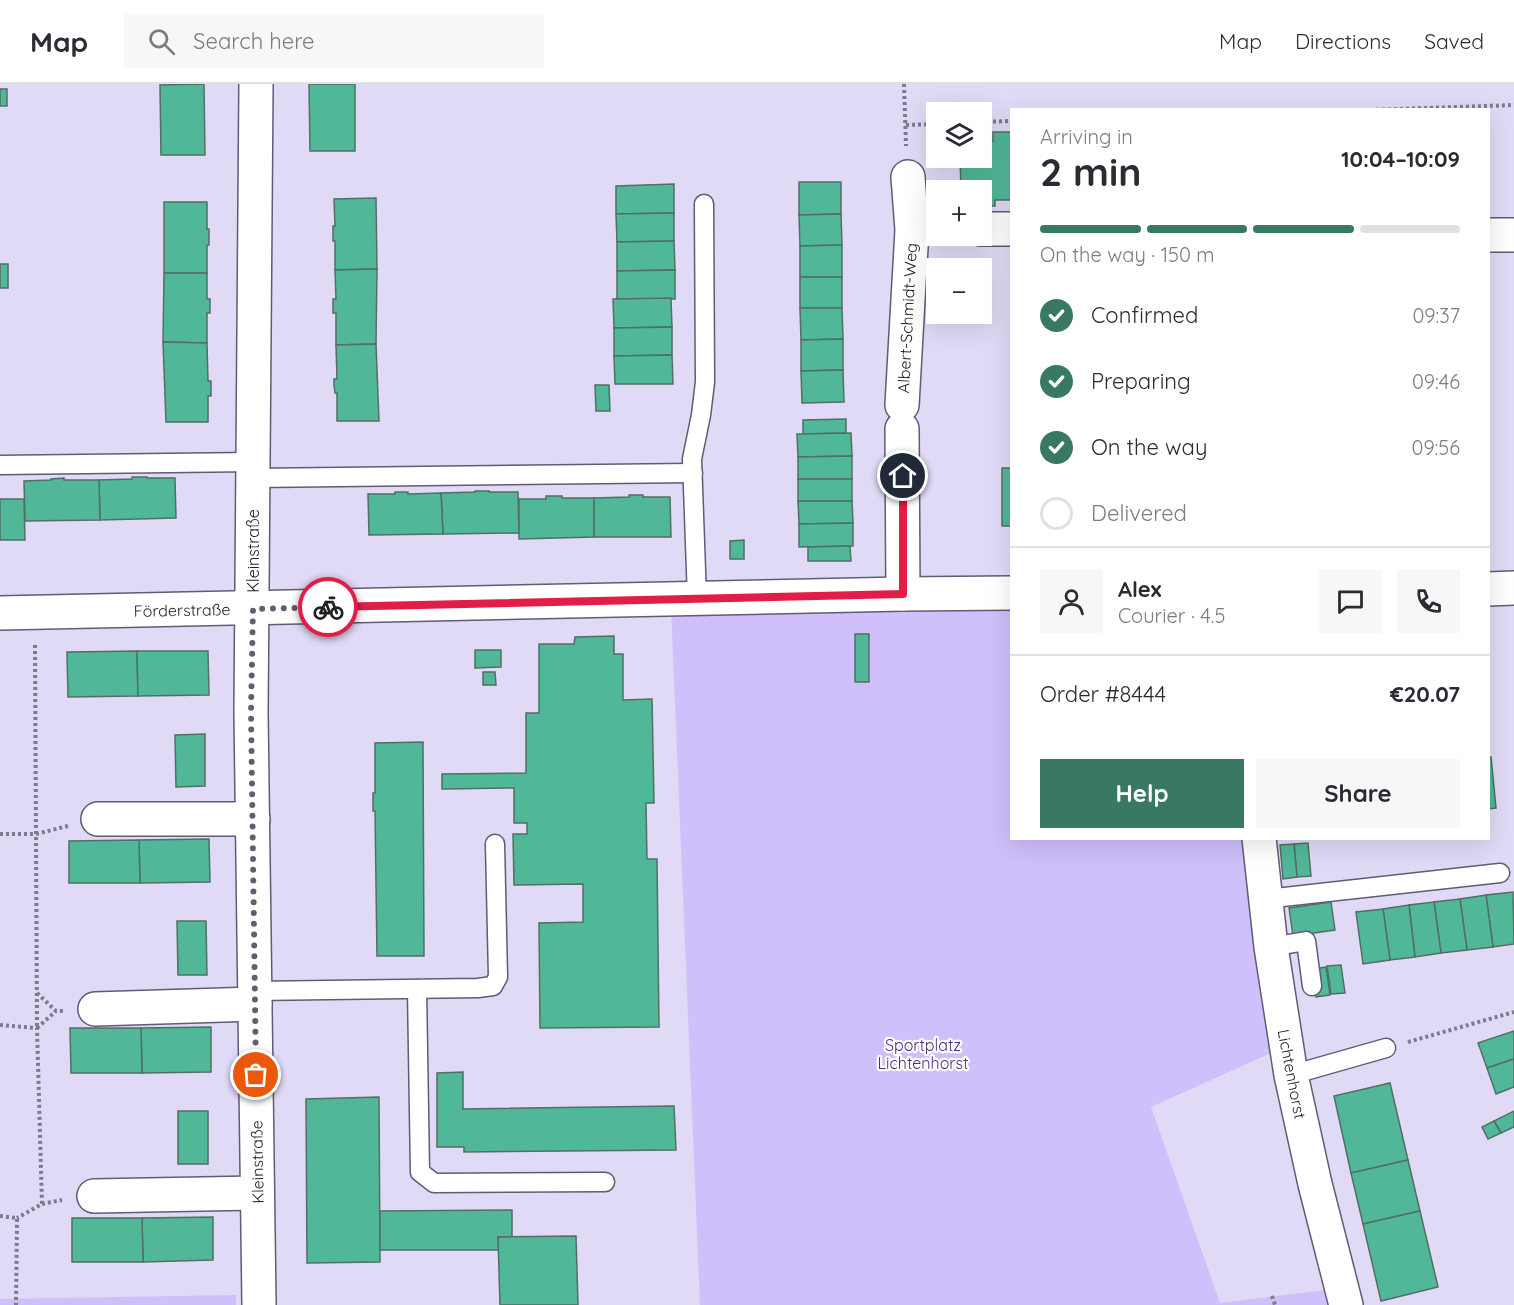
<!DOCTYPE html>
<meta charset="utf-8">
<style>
:root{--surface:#fff;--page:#f7f7f7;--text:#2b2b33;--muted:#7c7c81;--line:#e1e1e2;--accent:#397865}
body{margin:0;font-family:Quicksand,sans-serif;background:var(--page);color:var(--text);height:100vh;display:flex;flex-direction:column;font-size:22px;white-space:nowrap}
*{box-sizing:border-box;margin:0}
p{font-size:20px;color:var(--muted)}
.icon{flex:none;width:33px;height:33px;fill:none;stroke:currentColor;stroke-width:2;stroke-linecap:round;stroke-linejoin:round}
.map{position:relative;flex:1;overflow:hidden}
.side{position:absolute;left:1010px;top:24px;width:480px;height:732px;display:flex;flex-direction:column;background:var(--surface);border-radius:0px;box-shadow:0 6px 24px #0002}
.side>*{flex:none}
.buttons{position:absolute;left:926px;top:18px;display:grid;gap:12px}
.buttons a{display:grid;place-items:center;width:66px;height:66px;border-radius:0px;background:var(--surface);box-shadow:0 6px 24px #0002;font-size:30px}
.pin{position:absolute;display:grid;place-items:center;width:51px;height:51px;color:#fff;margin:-26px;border:3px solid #fff;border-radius:50%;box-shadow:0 2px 6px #0007}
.courier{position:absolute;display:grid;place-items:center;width:60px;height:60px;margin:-30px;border:4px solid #e11d48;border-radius:50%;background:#fff;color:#222;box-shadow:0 2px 8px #0007}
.head em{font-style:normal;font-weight:700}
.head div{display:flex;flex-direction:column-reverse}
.head{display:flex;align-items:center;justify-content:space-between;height:102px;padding:0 30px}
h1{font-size:39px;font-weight:700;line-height:45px}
.bar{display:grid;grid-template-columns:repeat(4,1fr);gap:9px 6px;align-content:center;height:72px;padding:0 30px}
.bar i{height:8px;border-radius:4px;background:var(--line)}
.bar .selected{background:var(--accent)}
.bar p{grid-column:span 4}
.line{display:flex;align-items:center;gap:15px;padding:0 30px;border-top:2px solid var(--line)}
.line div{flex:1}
.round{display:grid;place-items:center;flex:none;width:63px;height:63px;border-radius:0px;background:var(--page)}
ol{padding:0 30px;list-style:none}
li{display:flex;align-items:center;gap:18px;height:66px}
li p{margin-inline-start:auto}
li .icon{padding:6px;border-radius:50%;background:var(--accent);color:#fff;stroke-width:4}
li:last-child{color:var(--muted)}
li i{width:33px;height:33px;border:3px solid var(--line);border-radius:50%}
.button{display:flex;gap:12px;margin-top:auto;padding:12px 30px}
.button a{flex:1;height:69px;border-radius:0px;background:var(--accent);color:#fff;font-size:24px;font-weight:700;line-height:69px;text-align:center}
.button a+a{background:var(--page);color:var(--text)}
header{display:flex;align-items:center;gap:36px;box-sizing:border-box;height:84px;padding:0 30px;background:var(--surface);border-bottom:2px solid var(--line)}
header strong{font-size:28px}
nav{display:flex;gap:33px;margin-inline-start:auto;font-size:21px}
.search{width:420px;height:54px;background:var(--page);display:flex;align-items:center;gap:15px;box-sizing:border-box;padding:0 21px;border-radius:0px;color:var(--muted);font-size:22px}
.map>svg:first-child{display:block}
.green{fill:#cfbffa}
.building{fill:#51b799;stroke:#526f65;stroke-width:1.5}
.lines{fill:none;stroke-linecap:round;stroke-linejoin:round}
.service-casing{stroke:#615b73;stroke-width:21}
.minor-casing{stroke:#615b73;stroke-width:36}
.path{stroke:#7f7a8d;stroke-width:4;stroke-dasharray:3 3;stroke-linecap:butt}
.service{stroke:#fff;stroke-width:18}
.minor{stroke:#fff;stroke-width:33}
.done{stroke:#625e6e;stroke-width:6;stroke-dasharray:0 10.8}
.route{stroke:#e11d48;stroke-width:8}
.labels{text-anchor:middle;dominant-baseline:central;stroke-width:4.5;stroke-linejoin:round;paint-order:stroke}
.street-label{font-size:16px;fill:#1e1b25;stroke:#fff}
.park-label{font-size:16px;fill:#4b2b7f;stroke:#fff}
</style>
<header>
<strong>Map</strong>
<div class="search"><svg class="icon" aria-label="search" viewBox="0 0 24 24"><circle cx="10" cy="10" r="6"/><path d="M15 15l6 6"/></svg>Search here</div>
<nav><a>Map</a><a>Directions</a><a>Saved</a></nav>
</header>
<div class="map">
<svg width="1514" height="1221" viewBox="0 0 1514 1221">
<rect width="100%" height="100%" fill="#e1daf6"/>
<g class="green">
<polygon points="1011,515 1011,754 1251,755 1280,965 1151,1023 1220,1219 1326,1206 1331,1221 700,1221 671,522"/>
<polygon points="236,1211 236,1221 0,1221 0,1215"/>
</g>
<g class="building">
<polygon points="204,0 205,71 161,71 160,1"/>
<polygon points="309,0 355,0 355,67 310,67"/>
<rect x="0" y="5" width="7" height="17"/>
<polygon points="993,48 1011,48 1011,116 995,116 995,122 981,122 981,106 961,106 960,74 981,74 981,57 993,57"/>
<polygon points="799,98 841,98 841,130 799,131"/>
<polygon points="674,100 674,129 616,130 616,102"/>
<polygon points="376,114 377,185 335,186 335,157 333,157 333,142 335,142 334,115"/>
<polygon points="164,118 207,118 207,145 209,145 209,161 207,161 207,189 164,189"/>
<polygon points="674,129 674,157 617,158 616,130"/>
<polygon points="841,130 842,161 800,162 799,131"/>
<polygon points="674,157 675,186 617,187 617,158"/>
<polygon points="842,161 842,193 800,193 800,162"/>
<rect x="0" y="180" width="8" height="24"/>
<polygon points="377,185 376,260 336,261 336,229 333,229 333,215 336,215 335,186"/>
<polygon points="675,186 675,215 617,215 617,187"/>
<polygon points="164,189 207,189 207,215 210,215 210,229 207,229 207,259 163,258"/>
<rect x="800" y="193" width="42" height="31"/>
<polygon points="671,214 672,243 614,244 613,215"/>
<polygon points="800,224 842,224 843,255 801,256"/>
<polygon points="672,243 672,271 614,272 614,244"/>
<polygon points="843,255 843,286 801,287 801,256"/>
<polygon points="163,258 207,259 208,297 211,297 211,312 208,312 208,338 166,338"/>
<polygon points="376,260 379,337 337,337 337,309 335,309 334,301 334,295 337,295 336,261"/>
<polygon points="672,271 673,300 615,300 614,272"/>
<polygon points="843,286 844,318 802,319 801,287"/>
<polygon points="595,301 609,301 610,327 596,327"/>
<polygon points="846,335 846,349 803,350 803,336"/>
<polygon points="851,349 852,372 798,373 797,350"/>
<polygon points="852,372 852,395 798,395 798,373"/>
<rect x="1002" y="384" width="9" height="58"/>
<polygon points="132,393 147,393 147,394 175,394 176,434 100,436 99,396 132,395"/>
<polygon points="64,394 64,396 99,396 100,436 25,437 24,397 51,396 51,395"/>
<rect x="798" y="395" width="54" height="22"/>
<polygon points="475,407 489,407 489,408 518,408 519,449 443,450 441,409 475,408"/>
<polygon points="395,408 408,408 408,410 441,409 443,450 369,451 368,410 395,410"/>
<polygon points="629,411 643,411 643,413 670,413 671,453 594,453 594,414 629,413"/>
<polygon points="546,412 562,412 562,414 594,414 594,453 519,455 519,415 546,415"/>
<polygon points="0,415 24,415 25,456 0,456"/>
<polygon points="798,417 852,417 853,439 799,440"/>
<polygon points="853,439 853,462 799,463 799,440"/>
<polygon points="744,456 744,475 730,475 730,457"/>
<polygon points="850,462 851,477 808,477 808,463"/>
<rect x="855" y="550" width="14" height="48"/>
<polygon points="614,552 614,570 623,570 623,616 652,615 654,719 646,719 647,775 657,775 659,943 540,944 539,839 583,838 583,800 514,801 513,750 527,750 527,739 514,739 514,704 442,705 442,690 526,689 526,629 539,629 539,560 574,560 575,553"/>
<polygon points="475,566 501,566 501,583 475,584"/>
<polygon points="137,567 138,612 68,613 67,568"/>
<polygon points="137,567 208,567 209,611 138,612"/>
<polygon points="483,588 495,588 496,601 483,601"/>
<polygon points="205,650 205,702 176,703 175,651"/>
<polygon points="423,658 424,872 377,872 375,727 373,727 373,709 375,709 375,659"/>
<polygon points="1488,673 1491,673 1496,724 1488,725"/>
<polygon points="209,755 210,798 140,799 139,756"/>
<polygon points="139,756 140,799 69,799 69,757"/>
<polygon points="1308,759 1311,792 1297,793 1294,760"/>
<polygon points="1294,760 1297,793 1283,795 1280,761"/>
<polygon points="1513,808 1514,860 1493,863 1486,811"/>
<polygon points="1486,811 1493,863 1467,866 1460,815"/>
<polygon points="1460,815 1467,866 1441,869 1434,818"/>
<polygon points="1331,818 1335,846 1293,852 1289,824"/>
<polygon points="1434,818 1441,869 1415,873 1409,821"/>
<polygon points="1409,821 1415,873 1390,876 1383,825"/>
<polygon points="1383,825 1390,876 1363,880 1356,828"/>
<polygon points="177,837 206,837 207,891 178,891"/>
<polygon points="1341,881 1345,909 1331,910 1327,882"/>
<polygon points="1326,883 1330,911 1316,913 1312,885"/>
<polygon points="211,943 211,988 142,989 141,944"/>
<polygon points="70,944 141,944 142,989 71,989"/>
<polygon points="1514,947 1514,975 1487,984 1478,959"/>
<polygon points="1514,975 1514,1003 1496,1010 1487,984"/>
<polygon points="463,988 463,1025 674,1022 676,1066 464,1068 464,1063 437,1063 437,989"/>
<polygon points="1390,999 1408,1076 1351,1089 1334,1012"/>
<polygon points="379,1013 380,1178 307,1179 306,1015"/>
<rect x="178" y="1027" width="30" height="53"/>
<polygon points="1514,1027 1514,1043 1501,1049 1494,1037"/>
<polygon points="1494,1037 1501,1049 1488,1055 1482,1043"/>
<polygon points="1408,1076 1420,1127 1363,1140 1351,1089"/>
<polygon points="512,1126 512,1153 498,1153 499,1166 380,1166 380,1127"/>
<polygon points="1420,1127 1438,1203 1381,1217 1363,1140"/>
<polygon points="213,1133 213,1176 143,1178 142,1134"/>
<polygon points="72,1134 142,1134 143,1178 72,1178"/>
<polygon points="576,1152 578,1221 500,1221 498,1153"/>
</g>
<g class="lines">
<defs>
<g id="service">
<polyline points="0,381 253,378"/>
<polyline points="253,394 693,389"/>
<polyline points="697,515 692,375 701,331 705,298 704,120"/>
<polyline points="1266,815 1500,789"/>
<polyline points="1271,863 1306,857 1312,902"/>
<polyline points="417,905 420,1088 434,1099 605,1098"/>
<polyline points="254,907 478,904 493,902 498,893 495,760"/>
<polyline points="1291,991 1386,964"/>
</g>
<g id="minor">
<polyline points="256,0 251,628 259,1221"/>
<polyline points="981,145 1011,145"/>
<polyline points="1488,151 1514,151"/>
<polyline points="902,321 912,146 908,93"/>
<polyline points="902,345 903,510"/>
<polyline points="1488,505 1514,504"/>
<polyline points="0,529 903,510 1011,509"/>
<polyline points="98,735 253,735"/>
<polyline points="1259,754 1271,863 1291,991 1315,1100 1346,1221"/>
<polyline points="95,925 255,920"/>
<polyline points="94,1112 257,1109"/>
</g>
</defs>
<use href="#service" class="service-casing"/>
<use href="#minor" class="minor-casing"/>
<g class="path">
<polyline points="904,0 906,62"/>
<polyline points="1370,26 1514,21"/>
<polyline points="981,38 1011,37"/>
<polyline points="906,41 936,40"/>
<polyline points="35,561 37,944"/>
<polyline points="0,750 36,750 68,742"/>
<polyline points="37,909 56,927 64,927"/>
<polyline points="0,941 37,944 42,1120 17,1134"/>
<polyline points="37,944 56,927"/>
<polyline points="1408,958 1514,928"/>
<polyline points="42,1120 62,1116"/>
<polyline points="0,1132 17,1134 16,1221"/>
<polyline points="1272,1212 1275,1221"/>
</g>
<use href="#service" class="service"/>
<use href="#minor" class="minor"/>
</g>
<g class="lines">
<polyline class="done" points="256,991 251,628 253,525 328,523"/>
<polyline class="route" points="328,523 903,510 903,392"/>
</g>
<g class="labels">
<g class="street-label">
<text transform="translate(907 234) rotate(-87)">Albert-Schmidt-Weg</text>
<text transform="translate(253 467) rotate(-90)">Kleinstraße</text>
<text transform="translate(182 526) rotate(-1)">Förderstraße</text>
<text transform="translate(1292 990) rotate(79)">Lichtenhorst</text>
<text transform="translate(257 1078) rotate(-91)">Kleinstraße</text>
</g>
<g class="park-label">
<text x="923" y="961">Sportplatz<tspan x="923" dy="18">Lichtenhorst</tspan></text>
</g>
</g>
</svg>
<div class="buttons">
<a><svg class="icon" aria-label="layers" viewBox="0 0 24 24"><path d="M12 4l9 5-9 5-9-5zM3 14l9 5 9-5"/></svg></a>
<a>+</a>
<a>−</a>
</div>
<div class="pin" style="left:256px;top:991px;background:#ea580c"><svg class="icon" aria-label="bag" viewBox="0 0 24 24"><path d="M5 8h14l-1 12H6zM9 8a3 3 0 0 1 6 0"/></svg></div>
<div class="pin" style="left:903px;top:392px;background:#1f2937"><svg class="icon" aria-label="home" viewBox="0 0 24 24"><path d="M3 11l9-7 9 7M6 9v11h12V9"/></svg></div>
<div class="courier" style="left:328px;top:523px"><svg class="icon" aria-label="bike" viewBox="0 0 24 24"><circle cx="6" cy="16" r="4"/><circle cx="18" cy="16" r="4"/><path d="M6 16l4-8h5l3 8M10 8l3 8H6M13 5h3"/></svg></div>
<section class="side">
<div class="head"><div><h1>2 min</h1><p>Arriving in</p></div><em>10:04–10:09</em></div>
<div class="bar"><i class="selected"></i><i class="selected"></i><i class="selected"></i><i></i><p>On the way · 150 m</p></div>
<ol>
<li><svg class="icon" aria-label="check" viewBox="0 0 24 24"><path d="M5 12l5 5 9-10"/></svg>Confirmed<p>09:37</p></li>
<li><svg class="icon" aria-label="check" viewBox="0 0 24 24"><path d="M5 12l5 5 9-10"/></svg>Preparing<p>09:46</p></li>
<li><svg class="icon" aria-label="check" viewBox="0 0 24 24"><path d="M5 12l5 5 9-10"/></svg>On the way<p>09:56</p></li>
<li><i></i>Delivered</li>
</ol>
<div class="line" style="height:108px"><a class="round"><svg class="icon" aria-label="person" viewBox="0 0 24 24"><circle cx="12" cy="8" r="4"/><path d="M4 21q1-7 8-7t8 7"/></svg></a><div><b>Alex</b><p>Courier · 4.5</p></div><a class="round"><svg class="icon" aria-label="chat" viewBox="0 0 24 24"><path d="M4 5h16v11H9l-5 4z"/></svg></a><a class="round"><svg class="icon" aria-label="phone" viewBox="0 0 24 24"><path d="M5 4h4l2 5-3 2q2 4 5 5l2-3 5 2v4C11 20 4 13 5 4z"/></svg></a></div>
<div class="line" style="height:78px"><div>Order #8444</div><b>€20.07</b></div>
<div class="button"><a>Help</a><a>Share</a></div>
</section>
</div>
